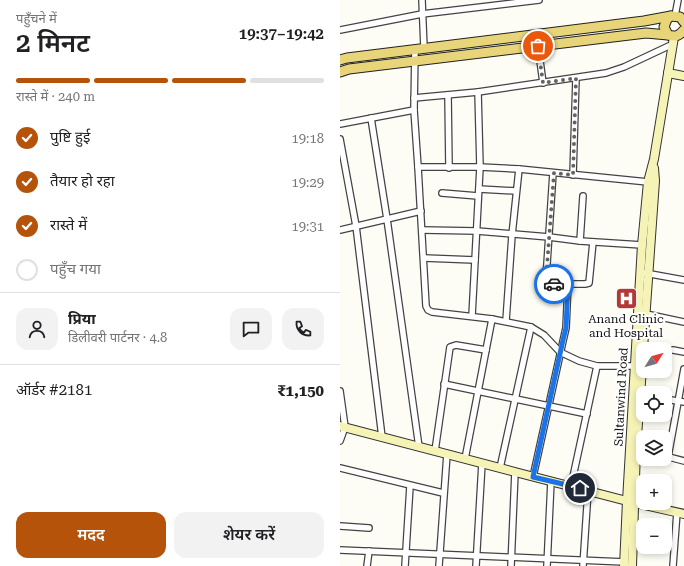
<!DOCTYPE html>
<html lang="hi">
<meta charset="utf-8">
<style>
:root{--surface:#fff;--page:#f2f2f2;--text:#202124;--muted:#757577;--line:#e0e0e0;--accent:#b45309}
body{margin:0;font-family:"Roboto Serif","Noto Sans Devanagari",serif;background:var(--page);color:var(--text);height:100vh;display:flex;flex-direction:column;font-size:15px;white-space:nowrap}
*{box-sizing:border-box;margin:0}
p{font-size:13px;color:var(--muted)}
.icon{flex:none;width:22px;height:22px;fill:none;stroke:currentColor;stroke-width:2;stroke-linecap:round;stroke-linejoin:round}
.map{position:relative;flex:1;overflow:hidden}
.sheet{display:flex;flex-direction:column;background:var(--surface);width:340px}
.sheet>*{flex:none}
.needle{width:26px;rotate:53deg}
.controls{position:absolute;left:296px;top:342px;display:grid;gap:8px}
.controls a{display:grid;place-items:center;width:36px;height:36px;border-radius:8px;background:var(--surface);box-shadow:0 2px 6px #0003;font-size:20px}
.pin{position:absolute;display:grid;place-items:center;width:34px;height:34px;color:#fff;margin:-17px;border:2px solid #fff;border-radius:50%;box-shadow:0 1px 4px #0007}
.courier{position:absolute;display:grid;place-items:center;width:40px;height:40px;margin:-20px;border:3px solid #1a73e8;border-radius:50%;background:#fff;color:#222;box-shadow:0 1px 5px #0007}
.summary em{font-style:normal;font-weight:600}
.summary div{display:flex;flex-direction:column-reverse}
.summary{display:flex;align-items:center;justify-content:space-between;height:68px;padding:0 16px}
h1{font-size:26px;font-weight:600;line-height:30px}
.bar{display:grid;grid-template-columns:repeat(4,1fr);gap:6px 4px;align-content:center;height:48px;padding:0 16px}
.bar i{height:5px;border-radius:3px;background:var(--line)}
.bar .selected{background:var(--accent)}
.bar p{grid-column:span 4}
.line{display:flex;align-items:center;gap:10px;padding:0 16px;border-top:1px solid var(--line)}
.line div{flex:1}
.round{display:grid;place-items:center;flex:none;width:42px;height:42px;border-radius:12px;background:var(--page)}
ol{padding:0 16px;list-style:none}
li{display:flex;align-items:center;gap:12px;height:44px}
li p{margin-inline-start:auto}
li .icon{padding:4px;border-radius:50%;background:var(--accent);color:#fff;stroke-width:4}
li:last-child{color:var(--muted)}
li i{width:22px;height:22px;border:2px solid var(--line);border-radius:50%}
.cta{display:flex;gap:8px;margin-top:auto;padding:8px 16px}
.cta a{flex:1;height:46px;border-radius:12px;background:var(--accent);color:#fff;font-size:16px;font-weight:600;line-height:46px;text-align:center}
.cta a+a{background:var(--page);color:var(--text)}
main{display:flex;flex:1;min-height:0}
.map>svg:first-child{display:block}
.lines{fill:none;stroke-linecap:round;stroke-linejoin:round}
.street-casing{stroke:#434343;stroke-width:8}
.secondary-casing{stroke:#323232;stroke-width:10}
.primary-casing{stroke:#212121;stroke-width:11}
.street{stroke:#fff;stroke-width:5.5}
.secondary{stroke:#f6f3b7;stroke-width:8}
.primary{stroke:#e9d579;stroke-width:9}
.done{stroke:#636360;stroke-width:4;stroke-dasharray:0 7.2}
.route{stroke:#1a73e8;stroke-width:5}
.labels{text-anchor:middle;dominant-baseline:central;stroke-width:4;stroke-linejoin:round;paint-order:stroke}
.poi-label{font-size:12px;fill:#101010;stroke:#fff}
.street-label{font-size:12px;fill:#101010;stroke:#fff}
</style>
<main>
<section class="sheet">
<div class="summary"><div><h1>2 मिनट</h1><p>पहुँचने में</p></div><em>19:37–19:42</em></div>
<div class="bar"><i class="selected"></i><i class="selected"></i><i class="selected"></i><i></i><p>रास्ते में · 240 m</p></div>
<ol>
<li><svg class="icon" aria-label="check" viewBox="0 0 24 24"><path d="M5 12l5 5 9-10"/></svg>पुष्टि हुई<p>19:18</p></li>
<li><svg class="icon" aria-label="check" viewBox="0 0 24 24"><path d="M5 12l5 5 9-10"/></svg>तैयार हो रहा<p>19:29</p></li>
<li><svg class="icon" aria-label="check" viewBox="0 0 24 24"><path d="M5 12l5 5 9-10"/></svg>रास्ते में<p>19:31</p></li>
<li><i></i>पहुँच गया</li>
</ol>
<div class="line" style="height:72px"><a class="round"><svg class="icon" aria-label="person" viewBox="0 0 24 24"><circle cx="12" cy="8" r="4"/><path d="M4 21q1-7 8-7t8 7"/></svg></a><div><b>प्रिया</b><p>डिलीवरी पार्टनर · 4.8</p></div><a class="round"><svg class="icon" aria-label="chat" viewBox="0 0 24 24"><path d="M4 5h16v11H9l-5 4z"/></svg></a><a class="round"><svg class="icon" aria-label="phone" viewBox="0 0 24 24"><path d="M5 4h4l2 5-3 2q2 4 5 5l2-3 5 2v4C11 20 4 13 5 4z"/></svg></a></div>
<div class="line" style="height:52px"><div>ऑर्डर #2181</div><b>₹1,150</b></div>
<div class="cta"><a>मदद</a><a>शेयर करें</a></div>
</section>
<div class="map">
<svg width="344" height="566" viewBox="0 0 344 566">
<rect width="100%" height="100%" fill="#fefdf5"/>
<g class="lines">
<defs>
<g id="street">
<polyline points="82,0 84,48"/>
<polyline points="335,16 338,0"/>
<polyline points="0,30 82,14 199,0"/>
<polyline points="198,46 203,83"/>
<polyline points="75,49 74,110 78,167 86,306 88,310 92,312 152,319 191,327 204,335 220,352 239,361 257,366 298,366"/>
<polyline points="108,95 109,168"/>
<polyline points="74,98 138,92 266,73 284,67 333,44"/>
<polyline points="31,118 47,219 79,447"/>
<polyline points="0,124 74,110"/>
<polyline points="0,139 16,226 42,437"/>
<polyline points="78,167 140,167 179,169 308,182"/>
<polyline points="213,173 206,279 207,282 209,284 245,284 249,283 253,242"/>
<polyline points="233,175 236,78"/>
<polyline points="139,189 176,191"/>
<polyline points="102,193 138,196"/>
<polyline points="0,230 81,211"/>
<polyline points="82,230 137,231 209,237 240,241 302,245"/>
<polyline points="240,241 243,196"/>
<polyline points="84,258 135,260"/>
<polyline points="305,273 344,280"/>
<polyline points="306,314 344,322"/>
<polyline points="132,316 140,167 138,92"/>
<polyline points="166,321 172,235 179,169"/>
<polyline points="333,350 344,352"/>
<polyline points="104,384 247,414"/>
<polyline points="0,391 5,427 0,441"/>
<polyline points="325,399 344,402"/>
<polyline points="95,451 110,347 116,345 146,350"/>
<polyline points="325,456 344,461"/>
<polyline points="328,457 344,369"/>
<polyline points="125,459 152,319"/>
<polyline points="0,468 103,493"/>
<polyline points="160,468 191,327"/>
<polyline points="193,477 223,341 226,328 228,284"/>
<polyline points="231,486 257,366"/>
<polyline points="0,526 29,528"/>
<polyline points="0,550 285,562"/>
<polyline points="27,566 29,551"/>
<polyline points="65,566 70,486"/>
<polyline points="99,566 107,454"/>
<polyline points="136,566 142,463"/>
<polyline points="171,566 175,472"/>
<polyline points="207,566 211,481"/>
<polyline points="243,566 248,491"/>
<polyline points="333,566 337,512"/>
</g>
<g id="secondary">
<polyline points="328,73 344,76"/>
<polyline points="303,349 315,181 314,168"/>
<polyline points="0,426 175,472 287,501 344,514"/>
<polyline points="284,566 287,501 302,245 308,182 314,159 334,37"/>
<polyline points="292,566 296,450 303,355"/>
</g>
<g id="primary">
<path d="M344,22L340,17L331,16L327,19L324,27L328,35C336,37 339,36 344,30"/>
<polyline points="0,60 7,58 304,21 331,16"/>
<polyline points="0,72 9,69 306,33 328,35"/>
</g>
</defs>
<use href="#street" class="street-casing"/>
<use href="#secondary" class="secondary-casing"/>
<use href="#primary" class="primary-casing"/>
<use href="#street" class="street"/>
<use href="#secondary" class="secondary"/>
<use href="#primary" class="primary"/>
</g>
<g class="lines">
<path class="done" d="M198,46L203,83L236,78L233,175L214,173L206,279C207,284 210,284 214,284"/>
<polyline class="route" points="214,284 228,284 226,328 223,340 193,477 240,488"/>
</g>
<defs>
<symbol id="hospital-square" viewBox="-11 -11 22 22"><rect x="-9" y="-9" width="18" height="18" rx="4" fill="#b13937" stroke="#fff"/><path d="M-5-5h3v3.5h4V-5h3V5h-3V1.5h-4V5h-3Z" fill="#fff"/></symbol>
</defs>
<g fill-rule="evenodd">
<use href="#hospital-square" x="274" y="286" width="25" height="25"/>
</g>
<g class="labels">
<g class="poi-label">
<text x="286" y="319">Anand Clinic<tspan x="286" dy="14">and Hospital</tspan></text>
</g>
<g class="street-label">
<text transform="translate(281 397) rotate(-87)">Sultanwind Road</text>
</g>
</g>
</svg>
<div class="controls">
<a><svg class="needle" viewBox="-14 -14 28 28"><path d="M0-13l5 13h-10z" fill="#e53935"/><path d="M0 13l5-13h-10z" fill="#757577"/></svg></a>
<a><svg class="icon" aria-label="locate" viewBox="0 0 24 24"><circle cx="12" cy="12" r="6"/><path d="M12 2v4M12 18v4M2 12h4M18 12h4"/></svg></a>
<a><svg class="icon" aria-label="layers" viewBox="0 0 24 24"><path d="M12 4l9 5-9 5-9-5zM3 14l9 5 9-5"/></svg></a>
<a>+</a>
<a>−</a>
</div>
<div class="pin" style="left:198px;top:46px;background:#ea580c"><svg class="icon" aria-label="bag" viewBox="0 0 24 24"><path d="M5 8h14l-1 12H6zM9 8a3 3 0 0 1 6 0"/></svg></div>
<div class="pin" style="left:240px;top:488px;background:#1f2937"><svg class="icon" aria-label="home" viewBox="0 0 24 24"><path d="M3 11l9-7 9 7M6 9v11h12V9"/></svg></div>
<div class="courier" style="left:214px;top:284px"><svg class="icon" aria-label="car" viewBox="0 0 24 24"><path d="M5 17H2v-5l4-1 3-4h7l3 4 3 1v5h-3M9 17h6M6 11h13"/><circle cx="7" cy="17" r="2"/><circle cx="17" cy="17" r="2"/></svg></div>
</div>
</main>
